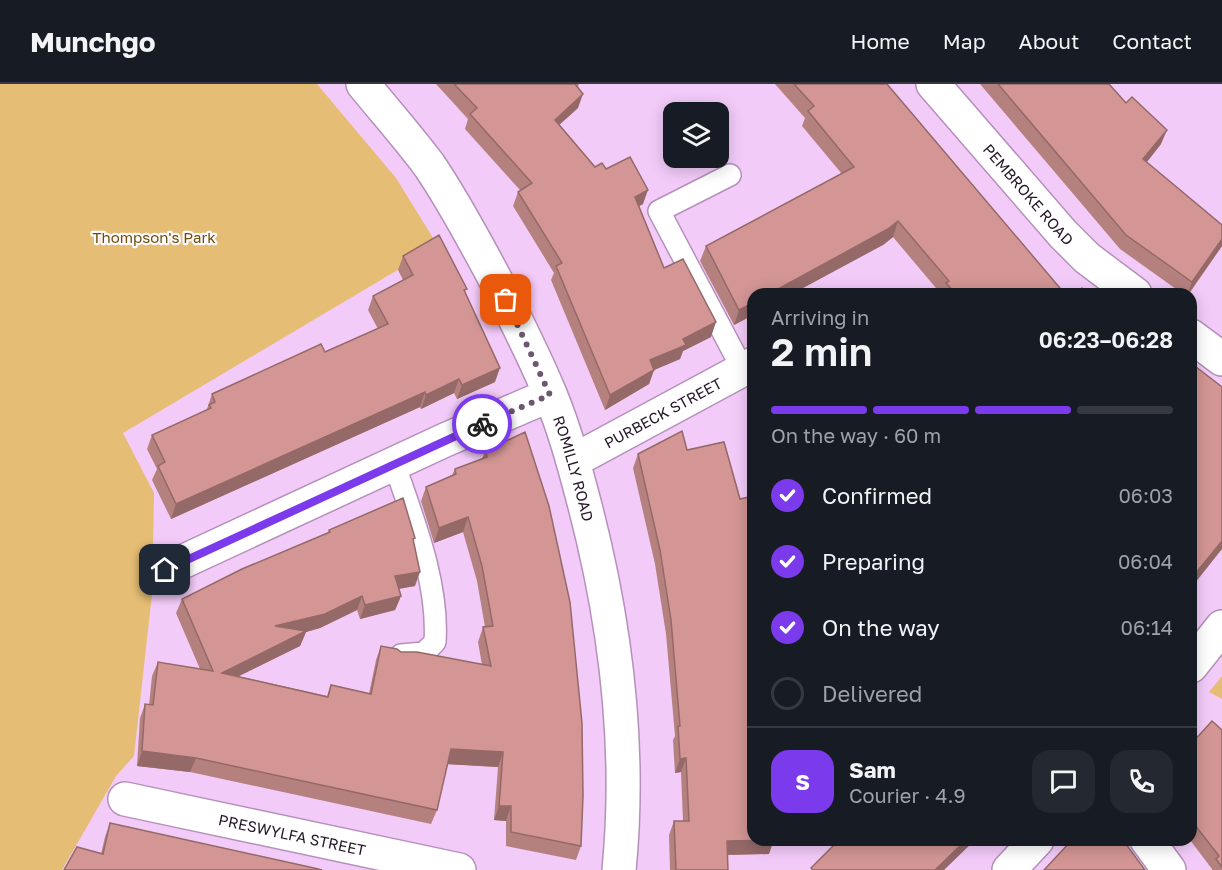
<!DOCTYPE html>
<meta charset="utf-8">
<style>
:root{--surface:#171b24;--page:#242831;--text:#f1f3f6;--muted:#9ea1a6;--line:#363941;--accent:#7c3aed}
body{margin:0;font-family:"Golos Text",sans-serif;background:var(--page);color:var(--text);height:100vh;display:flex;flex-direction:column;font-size:22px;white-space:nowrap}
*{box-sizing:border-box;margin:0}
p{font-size:20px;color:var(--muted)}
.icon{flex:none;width:33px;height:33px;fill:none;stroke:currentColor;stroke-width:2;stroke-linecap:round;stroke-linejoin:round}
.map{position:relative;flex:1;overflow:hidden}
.panel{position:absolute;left:747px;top:204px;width:450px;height:558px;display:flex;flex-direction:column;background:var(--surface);border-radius:18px;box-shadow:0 3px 15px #0003}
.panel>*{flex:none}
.tools{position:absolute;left:663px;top:18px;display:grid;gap:12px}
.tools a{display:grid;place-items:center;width:66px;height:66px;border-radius:12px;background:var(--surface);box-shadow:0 3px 15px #0003;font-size:30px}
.pin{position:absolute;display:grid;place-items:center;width:51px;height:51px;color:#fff;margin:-26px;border-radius:12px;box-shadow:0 3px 9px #0006}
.courier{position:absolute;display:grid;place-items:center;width:60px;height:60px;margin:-30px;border:4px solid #7c3aed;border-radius:50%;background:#fff;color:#222;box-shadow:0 2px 8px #0007}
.head em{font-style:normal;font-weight:600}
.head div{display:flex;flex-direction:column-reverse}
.head{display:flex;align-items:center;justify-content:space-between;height:102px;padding:0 24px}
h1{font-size:39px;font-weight:600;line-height:45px}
.bar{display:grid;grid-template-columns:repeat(4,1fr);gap:9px 6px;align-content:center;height:72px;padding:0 24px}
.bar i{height:8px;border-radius:4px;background:var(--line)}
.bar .active{background:var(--accent)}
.bar p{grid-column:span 4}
.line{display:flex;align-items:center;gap:15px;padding:0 24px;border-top:2px solid var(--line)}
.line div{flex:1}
.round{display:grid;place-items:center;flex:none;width:63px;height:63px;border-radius:18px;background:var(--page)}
ol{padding:0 24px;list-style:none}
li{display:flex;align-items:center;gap:18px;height:66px}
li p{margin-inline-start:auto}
li .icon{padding:6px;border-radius:50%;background:var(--accent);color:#fff;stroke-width:4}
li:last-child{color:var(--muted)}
li i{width:33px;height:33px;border:3px solid var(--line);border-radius:50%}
header{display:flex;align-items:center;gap:36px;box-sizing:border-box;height:84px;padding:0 30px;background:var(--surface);border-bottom:2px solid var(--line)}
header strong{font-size:28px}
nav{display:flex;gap:33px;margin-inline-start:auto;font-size:21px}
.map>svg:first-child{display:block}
.green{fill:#e5bd74}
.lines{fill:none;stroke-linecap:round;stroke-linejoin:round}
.service-casing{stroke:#b590bb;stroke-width:24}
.minor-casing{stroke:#b590bb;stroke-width:36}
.service{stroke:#fff;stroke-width:21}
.minor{stroke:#fff;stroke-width:33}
.wall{fill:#b5817f}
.shaded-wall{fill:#946968}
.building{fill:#d39694;stroke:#946968;stroke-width:1.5}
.done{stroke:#6d5670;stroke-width:6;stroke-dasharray:0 10.8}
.route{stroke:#7c3aed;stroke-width:8}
.labels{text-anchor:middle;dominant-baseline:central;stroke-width:4.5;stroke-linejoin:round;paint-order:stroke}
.street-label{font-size:15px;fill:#251727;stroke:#fefaff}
.park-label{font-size:15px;fill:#6d4f07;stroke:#fefaff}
</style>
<header>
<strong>Munchgo</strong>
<nav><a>Home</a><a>Map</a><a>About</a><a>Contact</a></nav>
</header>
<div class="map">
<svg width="1222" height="786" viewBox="0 0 1222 786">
<rect width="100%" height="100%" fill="#f3cbf9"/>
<g class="green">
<polygon points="0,0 317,0 396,94 438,162 123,349 154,409 152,510 134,672 116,692 62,786 0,786"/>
<polygon points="1222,592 1222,615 1209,608"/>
</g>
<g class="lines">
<defs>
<g id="service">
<polyline points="730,91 659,127 743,286"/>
<path d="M394,379C413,435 439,499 435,558L424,569L401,571"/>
</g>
<g id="minor">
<path id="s1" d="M363,0C385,27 408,53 429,81C453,116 473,154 493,191C513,230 533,269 550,310C565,346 575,384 585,422C616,541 631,664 619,786"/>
<path id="s2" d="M933,0L1063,150L1087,174L1135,210"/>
<polyline points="1191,252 1222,275"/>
<path id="s3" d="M573,377L753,280"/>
<polyline points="165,486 445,356 550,311"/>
<polyline points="1191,582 1222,543"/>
<path id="s4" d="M125,715L459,786"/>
<polyline points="1147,756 1169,786"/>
<polyline points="1009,786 1037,756"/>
</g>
</defs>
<use href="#service" class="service-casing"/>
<use href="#minor" class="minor-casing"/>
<use href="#service" class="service"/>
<use href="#minor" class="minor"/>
</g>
<g class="wall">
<polygon points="436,0 579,0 578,3 578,24 559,41 595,83 606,85 643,120 639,122 664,184 711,253 683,267 680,275 654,286 649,300 605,326 551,196 554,189 513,122 518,108 520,106 465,45 468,35"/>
<polygon points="775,0 887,0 1065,210 941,210 893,153 883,161 753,210 753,231 734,241 700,177 706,162 842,90 802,42 805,34"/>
<polygon points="980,0 1100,0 1161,60 1147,78 1222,141 1222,162 1189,210 1183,210 1120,165"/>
<polygon points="403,172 465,210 495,298 457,315 454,309 421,325 420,323 171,435 152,396 157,385 147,365 152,351 207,326 207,325 212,310 325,268 378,245 368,226 373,212 403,196 398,186"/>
<polygon points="525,348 581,762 576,776 506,762 506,737 494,736 498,683 447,680 437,726 431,740 190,688 137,682 140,634 145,620 149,621 152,592 158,578 200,585 176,529 182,515 328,449 329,446 414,458 415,502 399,505 401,512 395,526 360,535 357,526 320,544 306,548 300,562 238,592 327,612 331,601 369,610 376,576 381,562 401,568 482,581 478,558 483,543 485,543 477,497 463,448 434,459 421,417 426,403 452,391 455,385 482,375 485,367"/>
<polygon points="638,370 753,756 769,770 728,771 728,786 670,786 669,751 674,737 683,737 681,688 675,689 673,656 675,652 666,550 655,480 633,384"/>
<polygon points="1222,646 1222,786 1212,786 1212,785 1190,756 1191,756 1191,660"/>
<polygon points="110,739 322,786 101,770 105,753"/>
</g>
<g class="shaded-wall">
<polygon points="583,10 578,24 549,50 555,36"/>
<polygon points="1167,46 1161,60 1138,89 1143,75"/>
<polygon points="648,106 643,120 630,127 635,113"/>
<polygon points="898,137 893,153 883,161 792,210 769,210"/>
<polygon points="1222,155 1222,162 1188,210 1192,198"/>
<polygon points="753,219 753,231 734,241 739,226"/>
<polygon points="716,238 711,253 683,267 680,275 654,286 649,300 605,326 610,311 650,276 683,255"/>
<polygon points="500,284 495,298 457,315 462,301"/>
<polygon points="459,295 454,309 421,325 426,311"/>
<polygon points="425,308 420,323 171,435 176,420"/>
<polygon points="468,433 463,448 434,459 439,444"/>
<polygon points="1222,457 1222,465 1191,504 1191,495"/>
<polygon points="420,488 415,502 390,506 395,492"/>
<polygon points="362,512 357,526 320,544 306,548 300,562 217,603 222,589 275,542"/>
<polygon points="401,512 395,526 360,535 365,521"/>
<polygon points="451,665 503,668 498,683 445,680"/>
<polygon points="142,667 196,674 190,688 137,682"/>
<polygon points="686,674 681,688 675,689 680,675"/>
<polygon points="499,722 511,722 506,737 494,736"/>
<polygon points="774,756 769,770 722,771 727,757"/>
<polygon points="966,756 975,756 944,786 935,786"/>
</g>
<g class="building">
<polygon points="454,0 575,0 583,10 555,36 595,83 602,79 606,85 630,73 648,106 635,113 664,184 683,175 716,238 683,255 686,261 650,276 654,286 610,311 556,182 562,179 518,108 532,99 470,30 477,24"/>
<polygon points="794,0 887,0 1065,210 955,210 956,210 946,199 949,197 898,137 888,145 769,210 753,210 753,219 739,226 706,162 854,83 808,27 814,22"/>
<polygon points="998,0 1109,0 1126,19 1132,13 1167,46 1143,75 1222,141 1222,155 1192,198 1126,151"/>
<polygon points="439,151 467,205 464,206 500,284 462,301 459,295 426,311 425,308 176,420 158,382 165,378 152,351 211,324 209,321 215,318 212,310 321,260 325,268 388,240 373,212 413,191 403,172"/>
<polygon points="1082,204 1089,210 1077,210"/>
<polygon points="1191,279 1222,303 1222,457 1191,495"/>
<polygon points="682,347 687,366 724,358 740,415 753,412 753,756 771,756 727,757 728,786 676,786 674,737 689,737 686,674 680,675 678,642 680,642 671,536 660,466 638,370"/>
<polygon points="525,348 549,422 570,518 582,639 583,712 581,762 511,748 511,722 499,722 503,668 451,665 437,726 196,674 142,667 145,620 153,621 158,578 213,587 182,515 242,485 330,448 329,446 403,414 415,454 413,455 420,488 395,492 401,512 365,521 362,512 325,530 275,542 306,547 222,589 328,613 331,601 371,610 381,562 397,565 401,568 417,568 491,582 483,543 493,542 482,482 468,433 439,444 426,403 456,390 455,385 487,373 485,367"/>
<polygon points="1212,637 1222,646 1222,783 1216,775 1219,772 1191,736 1191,660"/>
<polygon points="110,739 314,784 322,786 64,786 77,763 103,770"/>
<polygon points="839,756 966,756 935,786 813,786 811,784"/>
<polygon points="1072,756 1123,756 1145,786 1044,786"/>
</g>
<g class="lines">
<polyline class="done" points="482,340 550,311 506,216"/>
<polyline class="route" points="165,486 482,340"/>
</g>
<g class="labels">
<g class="street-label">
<text stroke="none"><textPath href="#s2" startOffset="146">PEMBROKE ROAD</textPath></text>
<text stroke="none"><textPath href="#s3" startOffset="102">PURBECK STREET</textPath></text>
<text stroke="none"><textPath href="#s1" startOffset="442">ROMILLY ROAD</textPath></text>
<text stroke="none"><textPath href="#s4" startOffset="171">PRESWYLFA STREET</textPath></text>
</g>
<g class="park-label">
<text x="154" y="153">Thompson's Park</text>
</g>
</g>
</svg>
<div class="tools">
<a><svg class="icon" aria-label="layers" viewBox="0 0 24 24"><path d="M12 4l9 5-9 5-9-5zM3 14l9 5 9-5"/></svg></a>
</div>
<div class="pin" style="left:506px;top:216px;background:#ea580c"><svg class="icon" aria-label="bag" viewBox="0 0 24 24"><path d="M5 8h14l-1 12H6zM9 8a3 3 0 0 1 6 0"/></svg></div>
<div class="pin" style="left:165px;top:486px;background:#1f2937"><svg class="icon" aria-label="home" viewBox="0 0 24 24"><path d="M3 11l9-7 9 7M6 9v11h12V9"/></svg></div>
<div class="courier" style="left:482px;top:340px"><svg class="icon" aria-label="bike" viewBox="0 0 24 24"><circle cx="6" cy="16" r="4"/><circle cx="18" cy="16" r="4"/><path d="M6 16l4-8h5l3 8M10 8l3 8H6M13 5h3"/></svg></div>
<section class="panel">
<div class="head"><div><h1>2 min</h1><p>Arriving in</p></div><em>06:23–06:28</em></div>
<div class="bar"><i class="active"></i><i class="active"></i><i class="active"></i><i></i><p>On the way · 60 m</p></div>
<ol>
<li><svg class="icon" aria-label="check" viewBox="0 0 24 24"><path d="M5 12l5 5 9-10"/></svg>Confirmed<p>06:03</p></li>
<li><svg class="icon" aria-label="check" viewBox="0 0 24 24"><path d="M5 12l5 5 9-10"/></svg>Preparing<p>06:04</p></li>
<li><svg class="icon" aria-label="check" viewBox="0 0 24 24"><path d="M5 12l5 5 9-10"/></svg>On the way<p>06:14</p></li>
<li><i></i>Delivered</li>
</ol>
<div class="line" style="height:108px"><b class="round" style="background:var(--accent);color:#fff">S</b><div><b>Sam</b><p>Courier · 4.9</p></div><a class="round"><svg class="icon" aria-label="chat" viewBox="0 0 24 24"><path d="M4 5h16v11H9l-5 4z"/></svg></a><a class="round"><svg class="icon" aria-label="phone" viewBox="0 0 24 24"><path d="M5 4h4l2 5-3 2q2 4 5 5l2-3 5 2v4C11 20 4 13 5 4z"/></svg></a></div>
</section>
</div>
